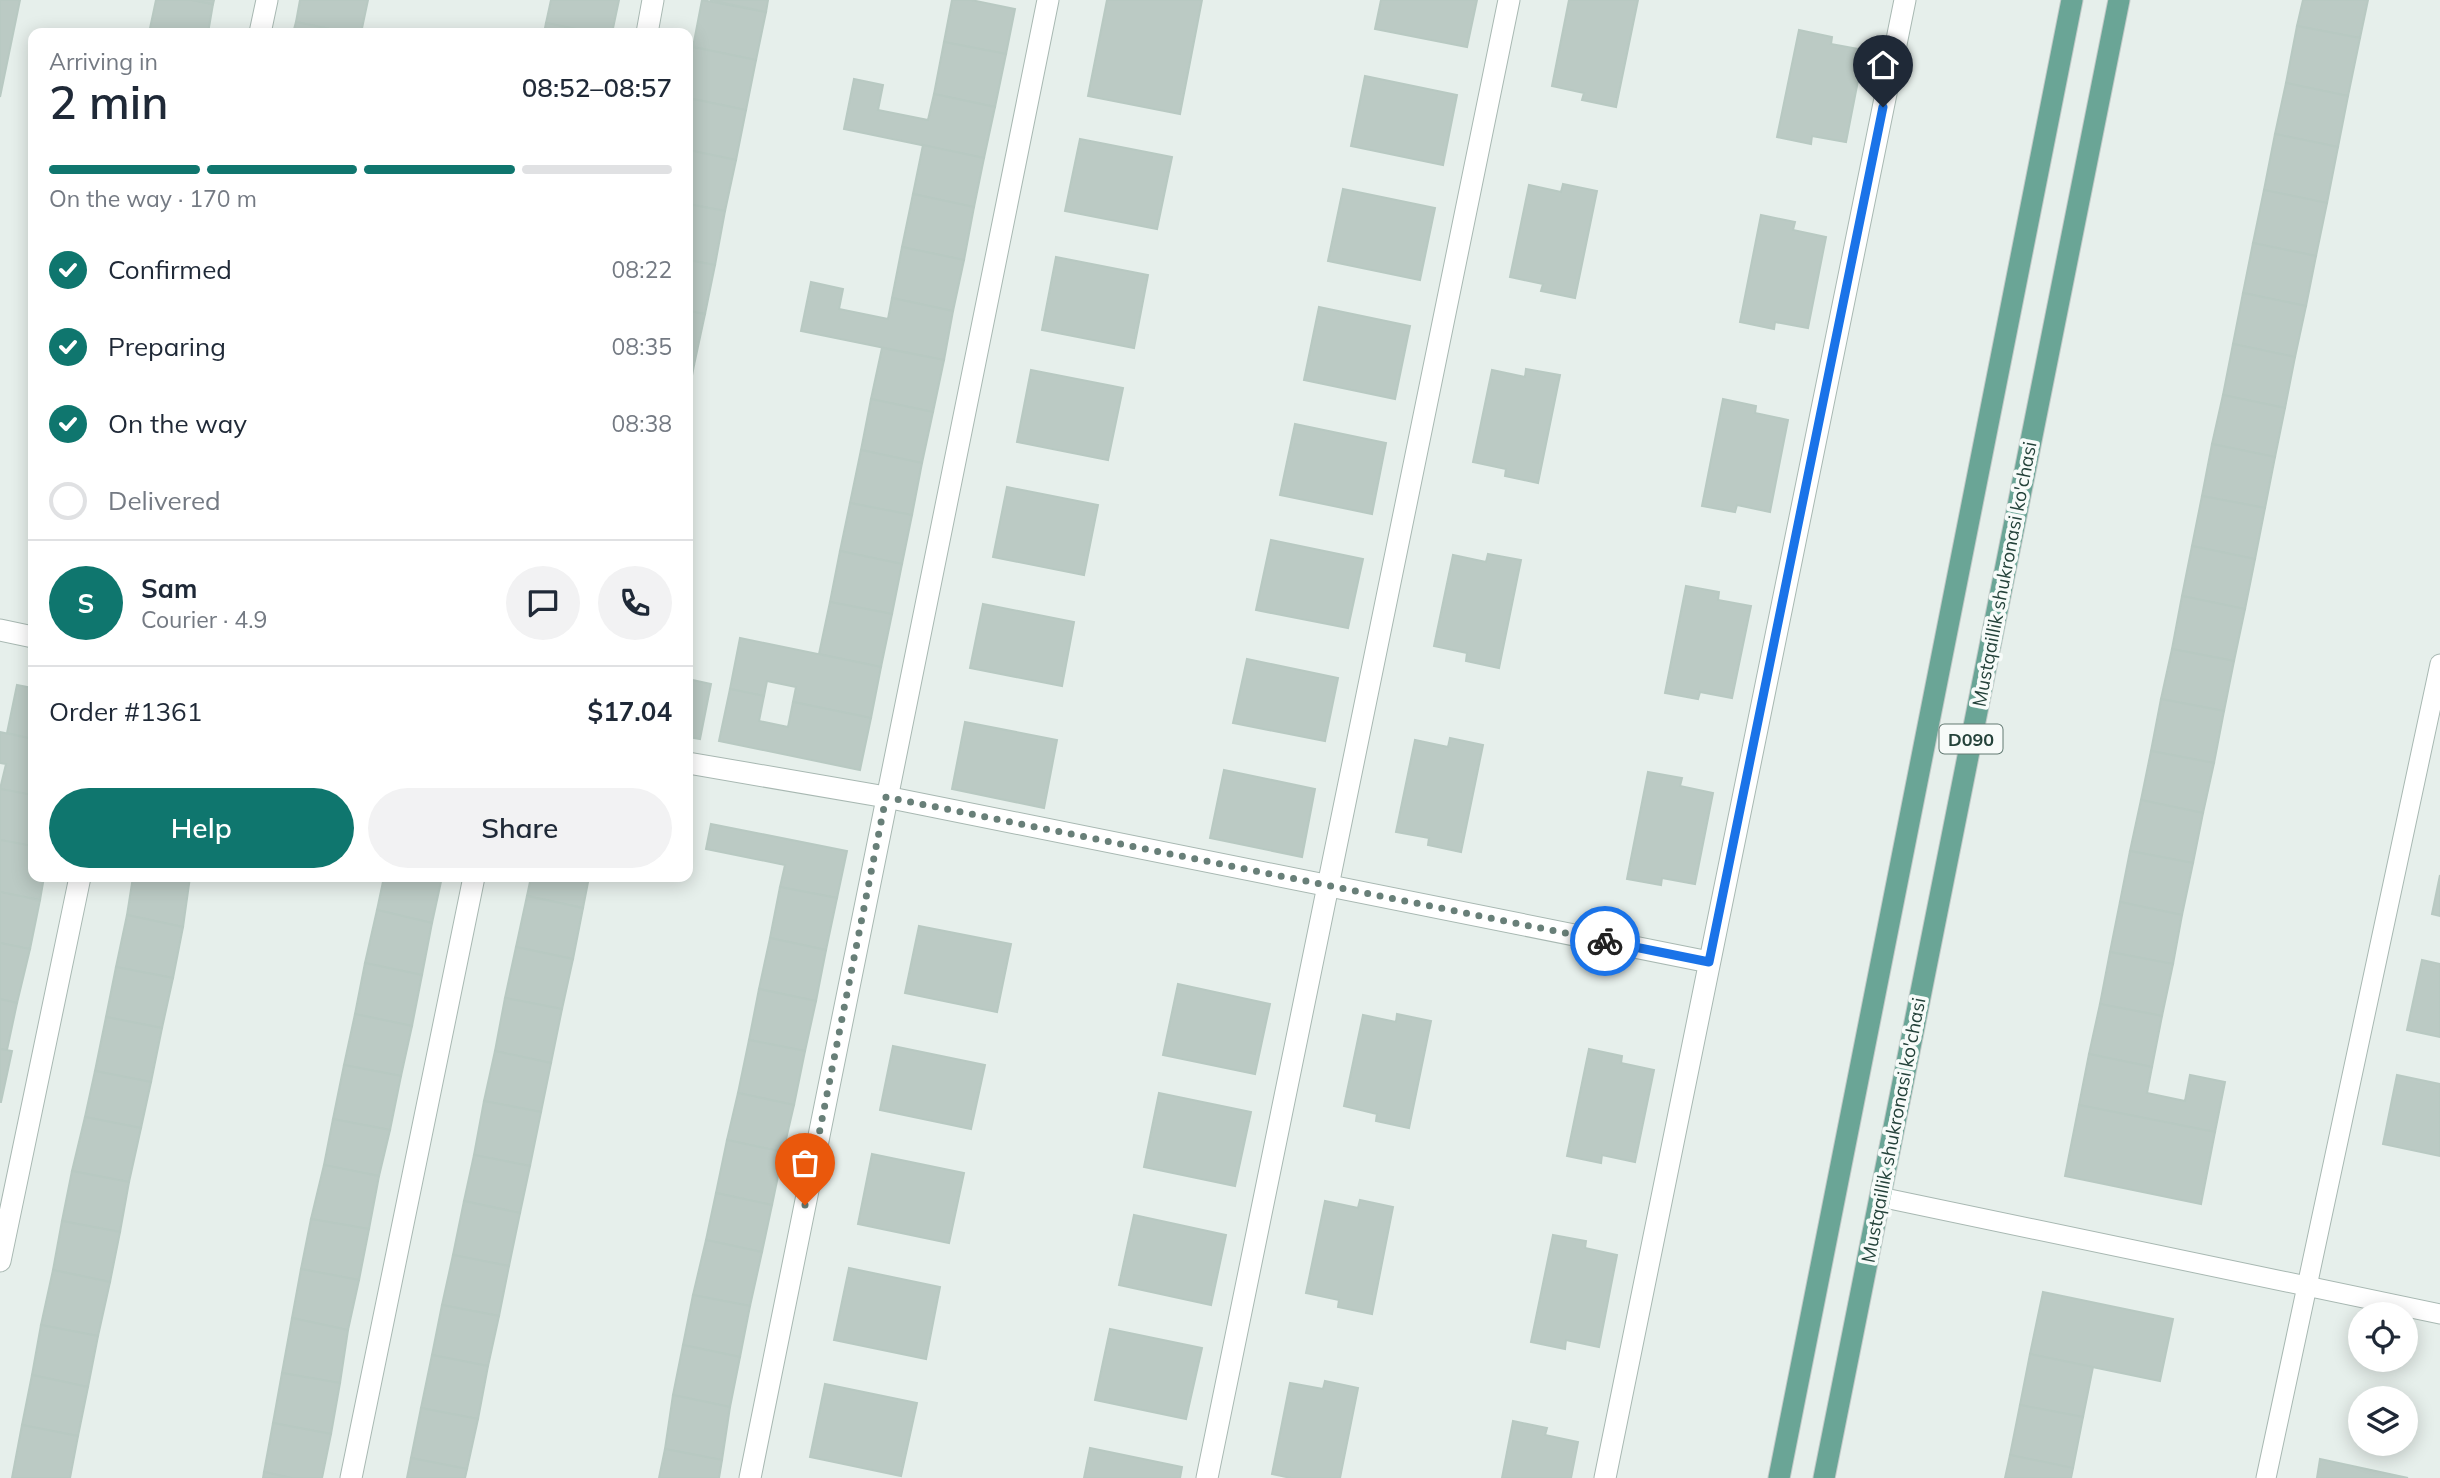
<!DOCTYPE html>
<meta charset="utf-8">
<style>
:root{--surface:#fff;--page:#f2f2f3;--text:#1f2937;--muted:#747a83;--line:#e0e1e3;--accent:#0f766e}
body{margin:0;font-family:Mulish,sans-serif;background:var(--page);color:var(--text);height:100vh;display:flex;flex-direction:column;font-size:26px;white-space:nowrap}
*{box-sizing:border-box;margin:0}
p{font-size:23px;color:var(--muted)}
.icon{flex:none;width:38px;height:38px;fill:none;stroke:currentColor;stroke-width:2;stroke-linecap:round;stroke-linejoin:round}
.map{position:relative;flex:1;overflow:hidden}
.panel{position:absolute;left:28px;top:28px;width:665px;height:854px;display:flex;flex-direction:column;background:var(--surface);border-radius:14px;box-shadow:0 4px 18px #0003}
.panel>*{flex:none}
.controls{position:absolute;left:2348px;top:1302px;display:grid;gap:14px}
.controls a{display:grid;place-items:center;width:70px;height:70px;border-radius:50%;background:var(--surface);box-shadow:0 4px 18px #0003;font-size:35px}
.pin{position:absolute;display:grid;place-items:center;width:60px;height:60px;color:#fff;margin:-72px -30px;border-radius:50% 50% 50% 0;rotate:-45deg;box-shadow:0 0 7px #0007}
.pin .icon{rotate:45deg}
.courier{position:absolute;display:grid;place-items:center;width:70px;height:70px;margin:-35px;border:5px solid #1a73e8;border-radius:50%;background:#fff;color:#222;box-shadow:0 2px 9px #0007}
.overview em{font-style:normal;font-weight:600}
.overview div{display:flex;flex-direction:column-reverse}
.overview{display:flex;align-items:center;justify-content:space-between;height:119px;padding:0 21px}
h1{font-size:46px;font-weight:600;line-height:52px}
.bar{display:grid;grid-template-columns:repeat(4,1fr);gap:10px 7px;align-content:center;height:84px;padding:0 21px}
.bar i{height:9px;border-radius:5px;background:var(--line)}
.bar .on{background:var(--accent)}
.bar p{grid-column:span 4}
.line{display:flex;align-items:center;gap:18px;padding:0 21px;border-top:2px solid var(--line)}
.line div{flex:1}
.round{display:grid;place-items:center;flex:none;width:74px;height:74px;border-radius:37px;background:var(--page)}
ol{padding:0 21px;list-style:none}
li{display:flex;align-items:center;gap:21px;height:77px}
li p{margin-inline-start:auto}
li .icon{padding:7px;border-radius:50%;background:var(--accent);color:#fff;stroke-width:4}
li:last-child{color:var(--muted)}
li i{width:38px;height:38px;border:4px solid var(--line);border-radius:50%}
.primary-button{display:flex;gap:14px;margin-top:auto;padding:14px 21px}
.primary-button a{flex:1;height:80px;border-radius:42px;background:var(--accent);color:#fff;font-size:28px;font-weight:600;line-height:80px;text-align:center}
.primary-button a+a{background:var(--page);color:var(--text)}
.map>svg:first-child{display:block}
.building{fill:#bbcac4;stroke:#b8c9c2;stroke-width:2}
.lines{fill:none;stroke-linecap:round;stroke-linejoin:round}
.service-casing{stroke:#a8b8b2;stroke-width:21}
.minor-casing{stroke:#a8b8b2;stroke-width:23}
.primary-casing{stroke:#c2cac8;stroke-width:23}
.service{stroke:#fff;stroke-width:19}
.minor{stroke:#fff;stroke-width:21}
.primary{stroke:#6aa596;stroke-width:21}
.done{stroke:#687f78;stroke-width:7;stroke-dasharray:0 12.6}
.route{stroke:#1a73e8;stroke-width:9}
.labels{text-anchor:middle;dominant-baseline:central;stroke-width:7;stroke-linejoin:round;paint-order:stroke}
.shield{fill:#f7fbf9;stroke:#637a73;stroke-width:2}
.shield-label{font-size:18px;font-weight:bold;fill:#24423a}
.street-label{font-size:19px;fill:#24423a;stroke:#f7fbf9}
</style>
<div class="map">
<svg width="2440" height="1478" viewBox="0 0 2440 1478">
<rect width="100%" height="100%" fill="#e6efeb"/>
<g class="building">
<polygon points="0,0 20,0 0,97"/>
<polygon points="156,0 192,0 213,4 208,33 149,33"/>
<polygon points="192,0 214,0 213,4"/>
<polygon points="300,0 368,0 361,33 349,33 296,22"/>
<polygon points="551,0 619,0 612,33 596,33 546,23"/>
<polygon points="702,0 766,12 756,60 693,47"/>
<polygon points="710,0 768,0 766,12"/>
<polygon points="952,0 971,0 1015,9 1006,54 944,42"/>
<polygon points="1107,0 1202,0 1180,114 1088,96"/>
<polygon points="1381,0 1477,0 1467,47 1375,29"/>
<polygon points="1569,0 1638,0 1616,107 1582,100 1584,93 1552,86"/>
<polygon points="2303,0 2368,0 2360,38 2297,26"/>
<polygon points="296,22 349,33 293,33"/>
<polygon points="546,23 596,33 544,33"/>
<polygon points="2297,26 2360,38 2348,96 2286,83"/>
<polygon points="1799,30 1832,37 1831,44 1864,50 1846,142 1812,136 1811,144 1777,137"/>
<polygon points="944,42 1006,54 995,107 934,94"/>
<polygon points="693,47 756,60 746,110 688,98 688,72"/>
<polygon points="1365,76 1457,95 1443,165 1351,146"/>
<polygon points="854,79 883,85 878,110 928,120 934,94 995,107 984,158 844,129"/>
<polygon points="2286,83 2348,96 2338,147 2275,134"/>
<polygon points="688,98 746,110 736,160 688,150"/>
<polygon points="2275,134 2338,147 2327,203 2264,190"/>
<polygon points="1080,139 1172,157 1157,229 1065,211"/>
<polygon points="923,145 984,158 974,207 913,194"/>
<polygon points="688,150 736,160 725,211 688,204"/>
<polygon points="1563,184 1597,191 1575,298 1541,291 1543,284 1510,277 1529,185 1561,192"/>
<polygon points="1343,189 1435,208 1420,280 1328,261"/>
<polygon points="2264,190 2327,203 2316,256 2253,243"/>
<polygon points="913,194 974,207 964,260 902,247"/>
<polygon points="688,204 725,211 715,265 688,260"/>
<polygon points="1761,215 1795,222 1793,230 1826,237 1808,328 1775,322 1774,329 1740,322"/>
<polygon points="2253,243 2316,256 2306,306 2243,293"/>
<polygon points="902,247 964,260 953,311 892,298"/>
<polygon points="1056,257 1148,275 1134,348 1042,330"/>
<polygon points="688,260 715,265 705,314 688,311"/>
<polygon points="811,282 843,289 839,309 888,319 892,298 953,311 944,360 801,331"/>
<polygon points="2243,293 2306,306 2295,357 2233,344"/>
<polygon points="1319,307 1410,326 1395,399 1304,380"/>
<polygon points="688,311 705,314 694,365 688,364"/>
<polygon points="2233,344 2295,357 2285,408 2223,395"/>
<polygon points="882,348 944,360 933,412 871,399"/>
<polygon points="688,364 694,365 688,397"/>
<polygon points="1526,369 1560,375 1538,483 1505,476 1506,469 1473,462 1492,370 1525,377"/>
<polygon points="1031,370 1123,388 1108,460 1017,442"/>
<polygon points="2223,395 2285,408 2275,457 2212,444"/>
<polygon points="871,399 933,412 922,463 861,450"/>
<polygon points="1723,399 1756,406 1755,413 1788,420 1770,512 1737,505 1735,512 1702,506"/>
<polygon points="1295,424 1386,443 1372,514 1280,495"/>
<polygon points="2212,444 2275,457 2265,508 2202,496"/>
<polygon points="861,450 922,463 912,515 850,503"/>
<polygon points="1007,487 1098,505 1084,575 993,557"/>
<polygon points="2202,496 2265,508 2255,559 2192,546"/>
<polygon points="850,503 912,515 902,564 840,551"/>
<polygon points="1271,540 1363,559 1348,628 1256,610"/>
<polygon points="2192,546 2255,559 2245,609 2182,596"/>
<polygon points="840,551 902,564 892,614 830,602"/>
<polygon points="1488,554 1521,560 1499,668 1466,661 1467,653 1434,646 1453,555 1486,562"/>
<polygon points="1686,586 1719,592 1718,600 1751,606 1732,698 1700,692 1698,699 1665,693"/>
<polygon points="2182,596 2245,609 2234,661 2172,649"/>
<polygon points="830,602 892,614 881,667 819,654"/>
<polygon points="983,604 1074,622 1062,686 970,668"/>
<polygon points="740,638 881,667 871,718 793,702 796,687 767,681 764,696 730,689"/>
<polygon points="2172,649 2234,661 2224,711 2161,699"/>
<polygon points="1247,659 1338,678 1325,741 1233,723"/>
<polygon points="688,679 711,684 700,739 688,737"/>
<polygon points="17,685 33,688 33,739 7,733"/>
<polygon points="730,689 764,696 759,721 788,727 793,702 871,718 860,770 719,741"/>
<polygon points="2161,699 2224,711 2214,763 2151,751"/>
<polygon points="965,722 1057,740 1044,808 952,789"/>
<polygon points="0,732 33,739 33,795 0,789 6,764 0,763"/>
<polygon points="1450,738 1483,745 1461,852 1428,845 1429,838 1396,832 1415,740 1448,747"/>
<polygon points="2151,751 2214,763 2203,813 2141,800"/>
<polygon points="1224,770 1315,789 1302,857 1210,838"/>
<polygon points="1648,772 1682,778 1680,786 1713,793 1695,884 1662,878 1661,885 1627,879"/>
<polygon points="0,789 33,795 33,846 0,840"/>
<polygon points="2141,800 2203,813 2193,863 2130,851"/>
<polygon points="711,824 847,851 837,898 780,887 785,865 706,849"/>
<polygon points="0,840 33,846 33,877 44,877 40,900 0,892"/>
<polygon points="2130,851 2193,863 2182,915 2120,902"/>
<polygon points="2440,875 2440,916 2432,914"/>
<polygon points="133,877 190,877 183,927 127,915"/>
<polygon points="384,877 442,877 432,923 377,910"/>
<polygon points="531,877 589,877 583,908 527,896"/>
<polygon points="780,887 837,898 826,950 770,938"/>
<polygon points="0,892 40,900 30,949 0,943"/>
<polygon points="527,896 583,908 573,959 516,947"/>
<polygon points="2120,902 2182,915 2173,964 2110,952"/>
<polygon points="377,910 432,923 422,975 365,963"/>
<polygon points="127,915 183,927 173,978 116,967"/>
<polygon points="919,926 1011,944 997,1012 905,993"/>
<polygon points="770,938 826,950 816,1001 759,989"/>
<polygon points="0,943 30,949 17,1003 0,999"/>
<polygon points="516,947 573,959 562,1009 505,998"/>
<polygon points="2110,952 2173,964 2162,1016 2100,1004"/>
<polygon points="2422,960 2440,964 2440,1037 2407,1030"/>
<polygon points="365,963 422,975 412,1026 355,1014"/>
<polygon points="116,967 173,978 162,1028 106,1017"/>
<polygon points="1178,984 1270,1004 1255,1074 1163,1055"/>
<polygon points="759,989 816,1001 805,1051 749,1040"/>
<polygon points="505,998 562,1009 551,1063 495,1051"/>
<polygon points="0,999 17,1003 7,1050 0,1049"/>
<polygon points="2100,1004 2162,1016 2152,1067 2089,1054"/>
<polygon points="355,1014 412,1026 401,1076 344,1065"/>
<polygon points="1397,1014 1431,1021 1409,1128 1376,1121 1377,1114 1344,1106 1363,1015 1396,1022"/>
<polygon points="106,1017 162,1028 151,1082 95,1071"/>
<polygon points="749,1040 805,1051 794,1105 738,1093"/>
<polygon points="893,1046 985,1065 971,1129 880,1110"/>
<polygon points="0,1049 12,1051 1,1102 0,1102"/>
<polygon points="1589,1049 1622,1056 1621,1063 1654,1070 1635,1162 1602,1155 1601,1163 1567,1156"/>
<polygon points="495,1051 551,1063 541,1112 484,1101"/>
<polygon points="2089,1054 2152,1067 2147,1093 2185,1101 2190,1075 2225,1082 2215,1132 2079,1105"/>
<polygon points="344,1065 401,1076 390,1130 333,1119"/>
<polygon points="95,1071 151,1082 141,1128 85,1117"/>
<polygon points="2397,1075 2440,1084 2440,1156 2383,1144"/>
<polygon points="738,1093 794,1105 783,1152 727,1140"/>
<polygon points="1159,1093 1251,1112 1235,1186 1144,1167"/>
<polygon points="484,1101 541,1112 530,1166 474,1155"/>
<polygon points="2079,1105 2215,1132 2201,1204 2065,1176"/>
<polygon points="85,1117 141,1128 129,1182 72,1171"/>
<polygon points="333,1119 390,1130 379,1176 324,1165"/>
<polygon points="727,1140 783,1152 772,1205 716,1193"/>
<polygon points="872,1154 964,1173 949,1243 858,1224"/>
<polygon points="474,1155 530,1166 520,1213 464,1201"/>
<polygon points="324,1165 379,1176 369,1229 311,1219"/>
<polygon points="72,1171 129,1182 120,1232 62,1221"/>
<polygon points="716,1193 772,1205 762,1252 706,1240"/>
<polygon points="1360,1200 1393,1207 1372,1314 1338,1307 1339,1300 1306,1293 1325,1201 1358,1208"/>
<polygon points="464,1201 520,1213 509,1266 453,1255"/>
<polygon points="1134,1215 1226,1235 1211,1305 1119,1285"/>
<polygon points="311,1219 369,1229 359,1280 301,1269"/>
<polygon points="62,1221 120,1232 110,1282 53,1270"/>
<polygon points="1553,1235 1586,1241 1585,1248 1617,1255 1599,1347 1566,1340 1565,1349 1531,1342"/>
<polygon points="706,1240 762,1252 750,1306 693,1295"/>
<polygon points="453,1255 509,1266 499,1316 442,1305"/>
<polygon points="849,1268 940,1287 926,1359 834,1340"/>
<polygon points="301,1269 359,1280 348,1330 292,1318"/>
<polygon points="53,1270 110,1282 98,1336 41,1325"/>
<polygon points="2043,1292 2173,1319 2160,1381 2030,1354"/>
<polygon points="693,1295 750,1306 740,1357 683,1345"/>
<polygon points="442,1305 499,1316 488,1366 432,1355"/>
<polygon points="292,1318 348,1330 340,1383 282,1373"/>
<polygon points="41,1325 98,1336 88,1387 32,1375"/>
<polygon points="1110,1329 1202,1348 1186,1419 1095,1400"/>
<polygon points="683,1345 740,1357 730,1407 673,1395"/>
<polygon points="2030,1354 2093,1367 2083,1417 2020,1405"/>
<polygon points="432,1355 488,1366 478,1419 421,1408"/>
<polygon points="282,1373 340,1383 331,1434 273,1423"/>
<polygon points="32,1375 88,1387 78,1436 22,1425"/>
<polygon points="1325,1381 1358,1388 1340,1478 1291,1478 1272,1474 1290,1383 1323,1389"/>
<polygon points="825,1384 917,1403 901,1476 810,1457"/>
<polygon points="673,1395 730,1407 722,1460 665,1449"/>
<polygon points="2020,1405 2083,1417 2073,1468 2010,1455"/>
<polygon points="421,1408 478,1419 467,1469 411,1458"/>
<polygon points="1513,1421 1547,1428 1545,1435 1578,1442 1571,1478 1502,1478"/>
<polygon points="273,1423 331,1434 322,1478 291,1478 264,1472"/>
<polygon points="22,1425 78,1436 70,1478 12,1478"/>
<polygon points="1090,1448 1182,1467 1180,1478 1084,1478"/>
<polygon points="665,1449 722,1460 719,1478 659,1478"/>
<polygon points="2010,1455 2073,1468 2071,1478 2005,1478"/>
<polygon points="411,1458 467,1469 465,1478 407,1478"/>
<polygon points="2320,1459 2408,1478 2317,1478"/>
<polygon points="264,1472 291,1478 263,1478"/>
</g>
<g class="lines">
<defs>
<g id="service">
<polyline points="1880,1197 2440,1314"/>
<polyline points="2266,1478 2440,664"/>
</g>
<g id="minor">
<polyline points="260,33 267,0"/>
<polyline points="647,33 653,0"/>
<polyline points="0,630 33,637"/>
<polyline points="688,763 886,797 1709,962"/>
<polyline points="0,1261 80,877"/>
<polyline points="351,1478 474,877"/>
<polyline points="750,1478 1048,0"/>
<polyline points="1207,1478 1509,0"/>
<polyline points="1605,1478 1905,0"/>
</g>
<g id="primary">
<polyline points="1779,1478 2072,0"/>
<polyline points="1824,1478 2119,0"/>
</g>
</defs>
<use href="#service" class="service-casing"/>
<use href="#minor" class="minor-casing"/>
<use href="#primary" class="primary-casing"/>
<use href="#service" class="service"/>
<use href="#minor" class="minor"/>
<use href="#primary" class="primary"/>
</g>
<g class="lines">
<polyline class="done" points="805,1205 886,797 1605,941"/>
<polyline class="route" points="1605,941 1709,962 1883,107"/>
</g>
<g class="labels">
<rect class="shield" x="1939.5" y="724.5" width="63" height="29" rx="5"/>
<g class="shield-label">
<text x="1971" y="739">D090</text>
</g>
<g class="street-label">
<text transform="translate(2004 574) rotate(-79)">Mustqaillik shukronasi ko'chasi</text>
<text transform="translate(1893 1130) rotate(-79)">Mustqaillik shukronasi ko'chasi</text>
</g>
</g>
</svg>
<div class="controls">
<a><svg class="icon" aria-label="locate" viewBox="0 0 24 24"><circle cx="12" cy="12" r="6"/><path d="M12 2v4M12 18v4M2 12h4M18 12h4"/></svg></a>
<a><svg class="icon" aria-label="layers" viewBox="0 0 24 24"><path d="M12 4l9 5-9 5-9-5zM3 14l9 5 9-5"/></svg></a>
</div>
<div class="pin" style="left:805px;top:1205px;background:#ea580c"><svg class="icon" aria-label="bag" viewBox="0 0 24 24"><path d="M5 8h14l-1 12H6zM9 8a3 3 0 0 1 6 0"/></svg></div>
<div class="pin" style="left:1883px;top:107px;background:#1f2937"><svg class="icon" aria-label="home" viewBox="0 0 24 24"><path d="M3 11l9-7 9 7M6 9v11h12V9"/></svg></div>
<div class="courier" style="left:1605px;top:941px"><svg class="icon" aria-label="bike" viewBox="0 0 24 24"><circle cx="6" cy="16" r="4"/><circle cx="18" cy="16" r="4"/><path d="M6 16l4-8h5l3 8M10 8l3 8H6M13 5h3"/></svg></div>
<section class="panel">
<div class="overview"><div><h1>2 min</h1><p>Arriving in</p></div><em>08:52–08:57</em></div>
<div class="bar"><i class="on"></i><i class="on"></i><i class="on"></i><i></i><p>On the way · 170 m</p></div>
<ol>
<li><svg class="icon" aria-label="check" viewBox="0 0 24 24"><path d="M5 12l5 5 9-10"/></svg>Confirmed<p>08:22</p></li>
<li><svg class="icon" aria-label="check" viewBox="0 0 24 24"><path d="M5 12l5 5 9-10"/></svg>Preparing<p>08:35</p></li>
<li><svg class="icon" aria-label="check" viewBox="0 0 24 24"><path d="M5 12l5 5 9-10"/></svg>On the way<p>08:38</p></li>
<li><i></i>Delivered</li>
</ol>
<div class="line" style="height:126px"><b class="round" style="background:var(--accent);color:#fff">S</b><div><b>Sam</b><p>Courier · 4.9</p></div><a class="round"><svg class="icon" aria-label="chat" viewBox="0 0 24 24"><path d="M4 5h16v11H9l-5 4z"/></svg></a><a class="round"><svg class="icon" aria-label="phone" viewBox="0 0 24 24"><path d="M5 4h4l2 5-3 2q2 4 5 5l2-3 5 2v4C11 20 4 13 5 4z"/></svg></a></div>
<div class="line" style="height:91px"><div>Order #1361</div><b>$17.04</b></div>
<div class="primary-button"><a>Help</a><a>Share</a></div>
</section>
</div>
